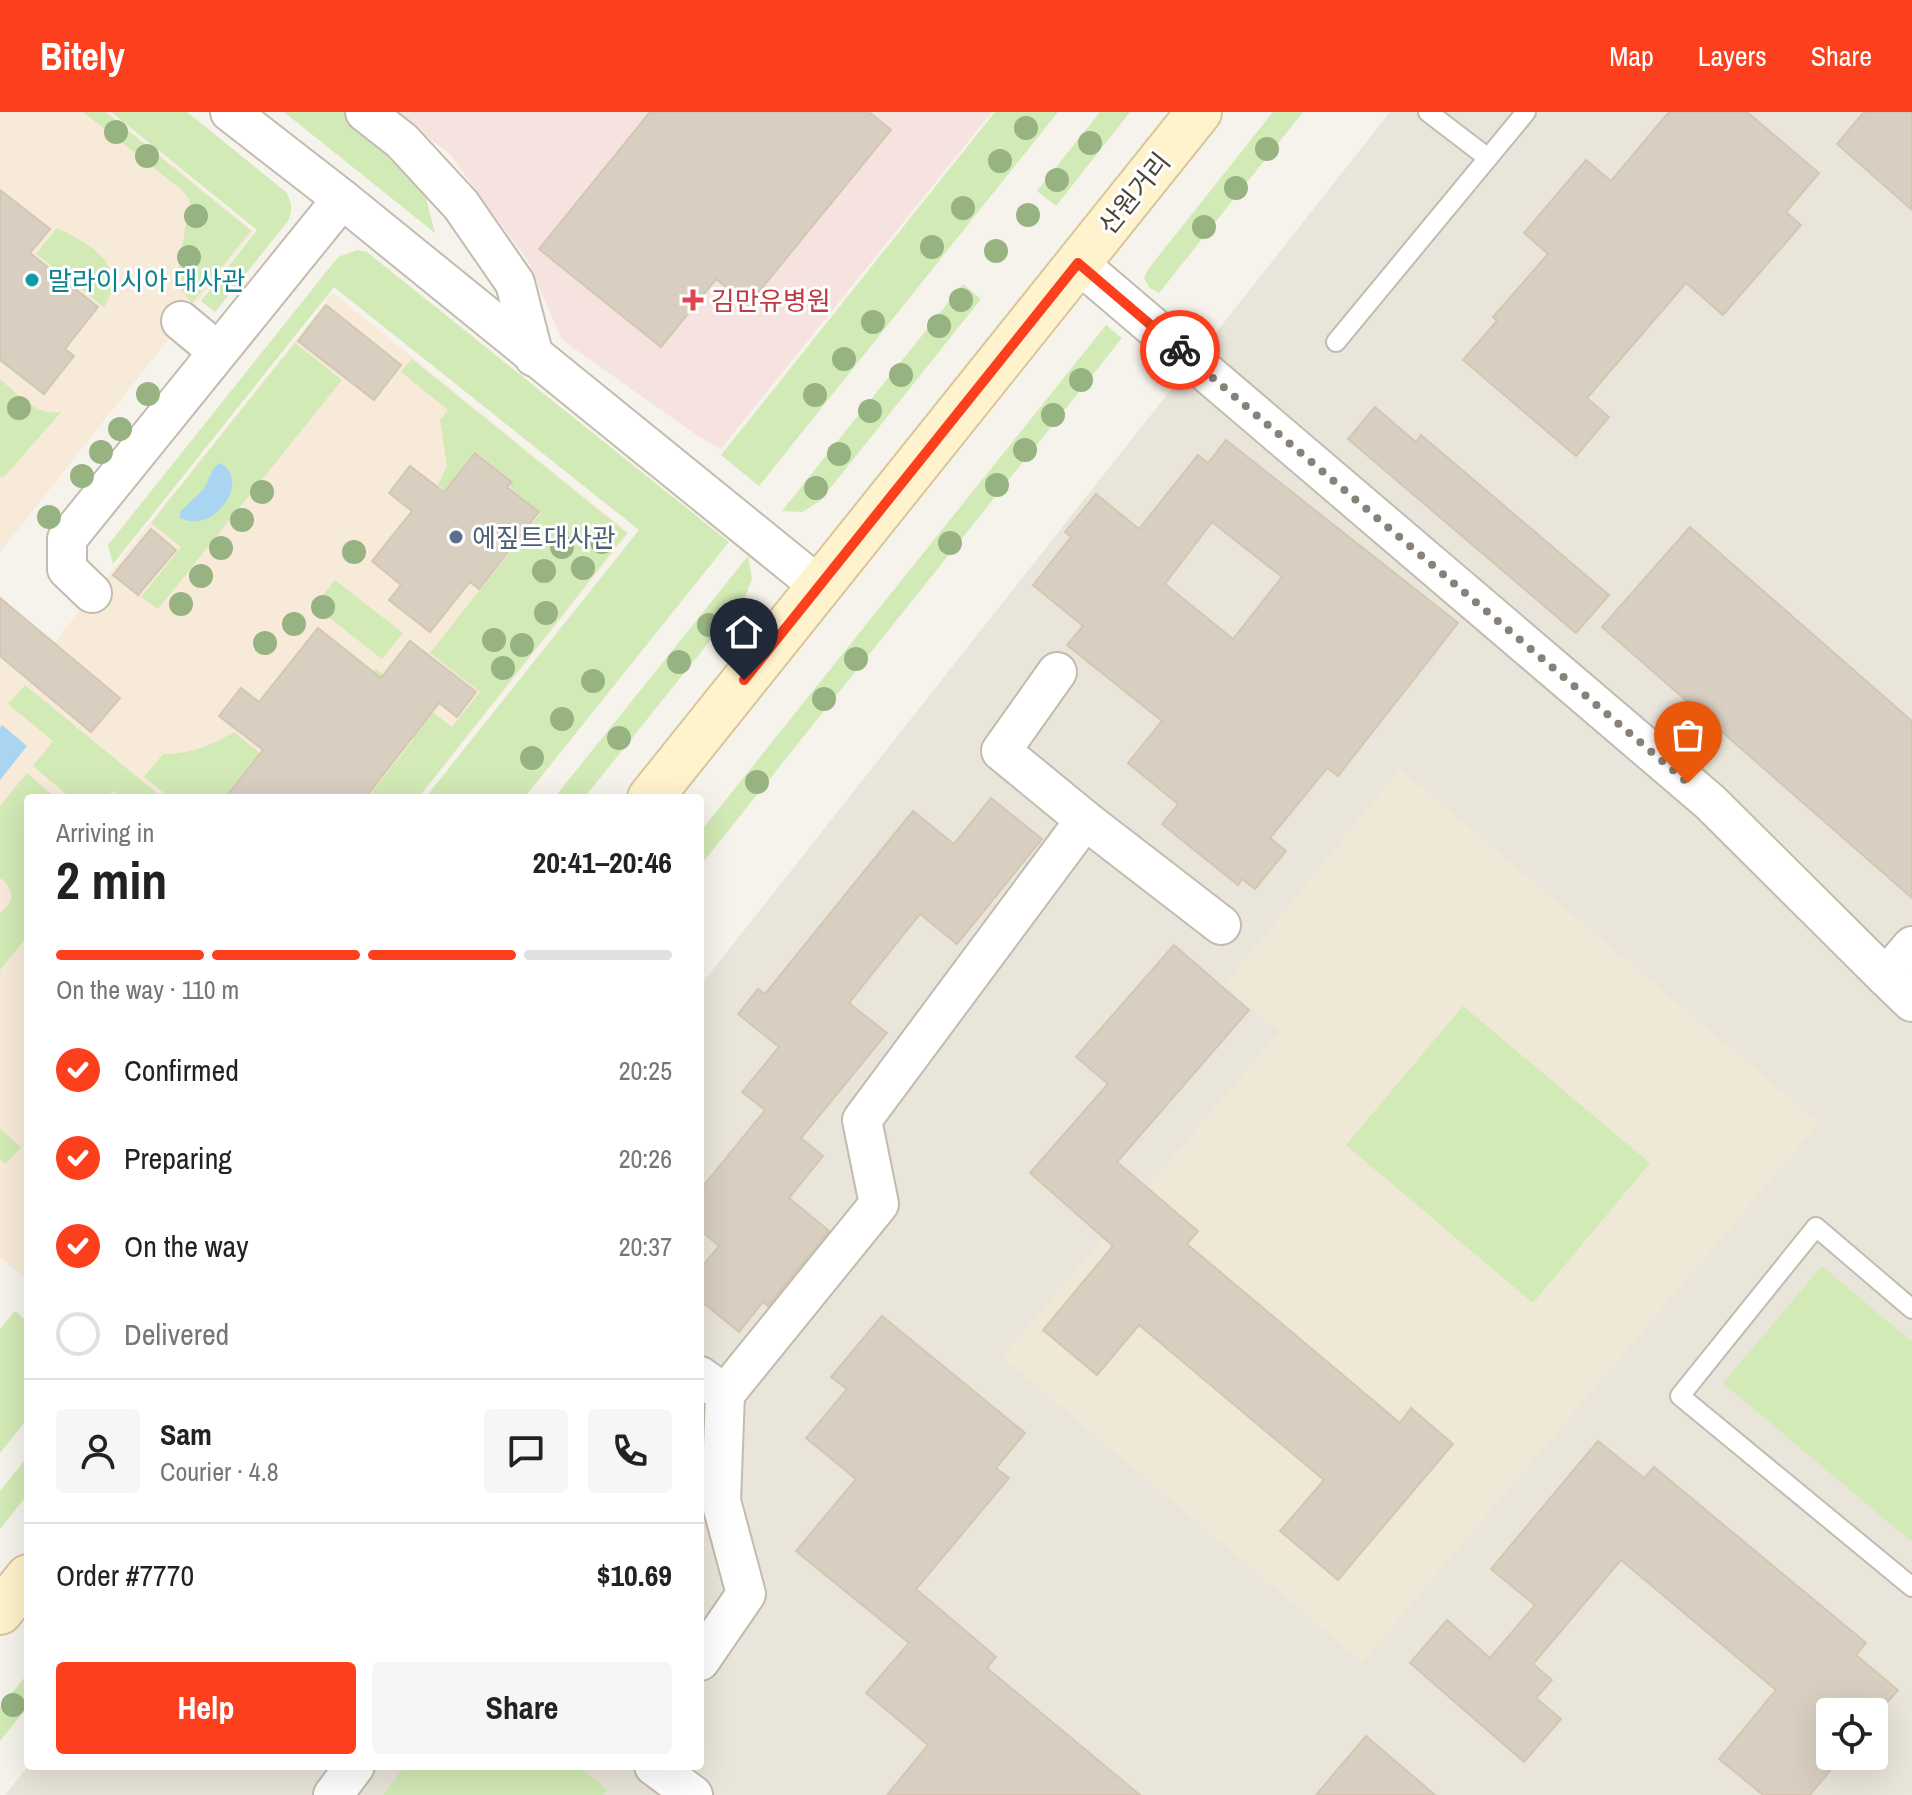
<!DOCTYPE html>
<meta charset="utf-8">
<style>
:root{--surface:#fff;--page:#f6f6f6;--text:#222;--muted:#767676;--line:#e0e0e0;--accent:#fc3f1d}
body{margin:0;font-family:"Archivo Narrow","Noto Sans KR",sans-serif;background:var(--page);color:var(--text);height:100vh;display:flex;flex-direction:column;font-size:30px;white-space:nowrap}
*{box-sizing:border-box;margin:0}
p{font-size:26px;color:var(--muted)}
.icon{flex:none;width:44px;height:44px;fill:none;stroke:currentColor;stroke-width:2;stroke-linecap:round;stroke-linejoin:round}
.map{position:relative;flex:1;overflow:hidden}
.panel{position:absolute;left:24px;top:682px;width:680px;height:976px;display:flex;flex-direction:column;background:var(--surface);border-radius:8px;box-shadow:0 8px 32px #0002}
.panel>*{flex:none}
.fabs{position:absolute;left:1816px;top:1586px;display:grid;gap:16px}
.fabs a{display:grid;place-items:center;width:72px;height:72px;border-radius:8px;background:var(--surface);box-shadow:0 8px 32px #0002;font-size:40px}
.pin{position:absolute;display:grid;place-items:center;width:68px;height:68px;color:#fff;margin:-82px -34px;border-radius:50% 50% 50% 0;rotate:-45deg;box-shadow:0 0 8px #0007}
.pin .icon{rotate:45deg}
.courier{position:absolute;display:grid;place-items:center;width:80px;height:80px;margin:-40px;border:6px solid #fc3f1d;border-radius:50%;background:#fff;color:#222;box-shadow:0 2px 10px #0007}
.headline em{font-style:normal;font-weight:700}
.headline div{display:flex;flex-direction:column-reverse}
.headline{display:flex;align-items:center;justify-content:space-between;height:136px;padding:0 32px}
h1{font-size:52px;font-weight:700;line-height:60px}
.bar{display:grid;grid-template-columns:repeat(4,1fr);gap:12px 8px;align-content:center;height:96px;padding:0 32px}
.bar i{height:10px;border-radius:6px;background:var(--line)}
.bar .on{background:var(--accent)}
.bar p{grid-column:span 4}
.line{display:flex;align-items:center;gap:20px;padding:0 32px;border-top:2px solid var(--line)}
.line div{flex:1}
.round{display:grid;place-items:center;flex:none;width:84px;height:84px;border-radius:8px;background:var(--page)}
ol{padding:0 32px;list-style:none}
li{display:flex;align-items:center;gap:24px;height:88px}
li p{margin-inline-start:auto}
li .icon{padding:8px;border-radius:50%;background:var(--accent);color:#fff;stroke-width:4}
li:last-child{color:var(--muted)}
li i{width:44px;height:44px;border:4px solid var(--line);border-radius:50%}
.action{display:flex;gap:16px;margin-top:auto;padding:16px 32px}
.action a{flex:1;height:92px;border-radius:8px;background:var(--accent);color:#fff;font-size:32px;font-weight:700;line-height:92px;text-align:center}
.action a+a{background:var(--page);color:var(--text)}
header{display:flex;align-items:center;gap:48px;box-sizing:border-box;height:112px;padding:0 40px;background:var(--accent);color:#fff}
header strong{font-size:38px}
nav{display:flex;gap:44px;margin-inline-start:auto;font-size:28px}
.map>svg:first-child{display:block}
.residential{fill:#eae5da;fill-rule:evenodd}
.commercial{fill:#f7ead8}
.education{fill:#efe8d6}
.medical{fill:#f6e3e0}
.green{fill:#d2eab5}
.water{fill:#a9d4f2}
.building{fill:#d8cfc1;stroke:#d3c7b4;stroke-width:2;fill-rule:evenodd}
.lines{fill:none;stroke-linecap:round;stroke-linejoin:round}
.service-casing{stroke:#c2bbae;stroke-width:22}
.minor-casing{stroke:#c2bbae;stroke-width:42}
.secondary-casing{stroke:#d6c79b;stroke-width:48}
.service{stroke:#fff;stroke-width:18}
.minor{stroke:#fff;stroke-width:38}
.secondary{stroke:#fff3cd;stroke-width:44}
.tree{fill:#97b381}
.done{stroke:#878178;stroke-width:8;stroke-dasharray:0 14.4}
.route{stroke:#fc3f1d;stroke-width:10}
.culture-dot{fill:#0f9aa8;stroke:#fff;stroke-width:3}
.health-dot{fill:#e0444e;stroke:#fff;stroke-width:3}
.service-dot{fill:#5c6f8a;stroke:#fff;stroke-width:3}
.labels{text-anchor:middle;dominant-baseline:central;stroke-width:6;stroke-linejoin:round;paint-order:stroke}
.street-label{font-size:26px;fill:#4b4439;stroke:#fff}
.culture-label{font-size:26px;fill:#0d838f;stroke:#fff;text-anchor:start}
.health-label{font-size:26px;fill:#be3a42;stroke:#fff;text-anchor:start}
.service-label{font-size:26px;fill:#4e5e75;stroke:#fff;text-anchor:start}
</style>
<header>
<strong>Bitely</strong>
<nav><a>Map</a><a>Layers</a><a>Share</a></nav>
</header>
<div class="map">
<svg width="1912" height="1683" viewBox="0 0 1912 1683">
<rect width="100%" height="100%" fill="#f6f3ec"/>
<path class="residential" d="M1390,0H1890L1912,19V1683H5L28,1654H700V874ZM1830,1600H1874V1644H1830Z"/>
<g class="commercial">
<polygon points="0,0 108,0 254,119 0,440"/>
<polygon points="333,181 629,421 419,686 28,686 28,1167 0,1146 0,486 55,530"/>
</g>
<polygon class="education" points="1400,657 1819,1011 1362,1550 1002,1245 1279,920 1225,872"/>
<polygon class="medical" points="394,0 992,0 721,337 698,324 562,228 528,149 449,41"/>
<g class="green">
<polygon points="83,0 105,0 251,119 192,191 179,175 178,160 190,88 182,78"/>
<path d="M111,0H187L286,80C292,91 293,98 288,109L215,200L201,189L257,118Z"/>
<polygon points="284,0 347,0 418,56 435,121"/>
<polygon points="995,0 1058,0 759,374 721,343"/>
<polygon points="1100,0 1130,0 1056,94 1037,79"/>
<polygon points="1273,0 1303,0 1159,181 1149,175 1144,166 1149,156"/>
<path d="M57,116C88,131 130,152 104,195L36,142Z"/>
<polygon points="357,138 367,140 729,430 524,686 425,686 639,418 334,175 113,452 108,433 338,145"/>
<polygon points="963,172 981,187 820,389 802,400 782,399"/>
<polygon points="1106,213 1122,226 700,754 700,720"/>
<polygon points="295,231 342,268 158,497 141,485 181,435 151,411"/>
<polygon points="412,247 627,421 418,686 367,686 413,628 356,582 376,557 452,615 480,580 430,541 541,401 510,375 513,369 475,339 444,378 438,373 447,354 440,308 448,298 401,260"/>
<path d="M0,267C19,283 35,304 61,300L5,364L0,365Z"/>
<polygon points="748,444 752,467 745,485 584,686 554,686"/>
<polygon points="335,468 403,521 382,547 314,494"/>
<polygon points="25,573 163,686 121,686 113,679 106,686 71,686 33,654 53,629 8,592"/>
<path d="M234,620L260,641L232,675L245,686H170L144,665L163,642C191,642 210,634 234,620Z"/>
<path d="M27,661L56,686H28V824L0,858V801C15,791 15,776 0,766V694Z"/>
<polygon points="1463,894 1650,1051 1533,1191 1346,1033"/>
<polygon points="0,1017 21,1035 6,1052 0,1047"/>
<polygon points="1822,1154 1912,1230 1912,1430 1723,1271"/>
<polygon points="15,1199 28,1210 28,1306 0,1341 0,1217"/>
<polygon points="28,1344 28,1382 0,1417 0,1379"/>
<polygon points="28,1561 28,1594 0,1629 0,1596"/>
<polygon points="405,1654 577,1654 608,1678 603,1683 383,1683"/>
</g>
<g class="water">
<path d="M220,351C252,368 215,423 180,406V400L204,377L213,357Z"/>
<polygon points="2,613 27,634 0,668 0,616"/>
</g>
<g class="building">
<polygon points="650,0 869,0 891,18 748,193 716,167 661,235 539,137"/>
<polygon points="1669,0 1747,0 1819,61 1786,100 1801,113 1723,203 1686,171 1587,286 1609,305 1576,344 1463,248 1497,209 1493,205 1548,142 1524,121 1586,48 1611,69"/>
<polygon points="1864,0 1912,0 1912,98 1837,32"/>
<polygon points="0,78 50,117 30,141 98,195 65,237 74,244 44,282 0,248"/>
<polygon points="326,193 401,253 374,288 298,229"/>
<polygon points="1375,295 1416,330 1421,323 1609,483 1576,521 1348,327"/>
<path d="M1226,328L1458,511L1338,664L1327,656L1270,726L1286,739L1255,777L1242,767L1238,773L1162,712L1178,692L1128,651L1162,609L1067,533L1083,514L1033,473L1071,425L1065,420L1096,382L1139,417L1198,343L1208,351ZM1212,410L1282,465L1233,527L1165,472Z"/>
<polygon points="475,341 512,370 507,375 539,400 479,477 470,470 430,520 389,488 401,473 372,449 412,399 389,381 410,354 444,380"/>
<polygon points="1690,415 1912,609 1912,786 1602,515"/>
<polygon points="151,417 176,438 138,483 113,463"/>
<polygon points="0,486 120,586 91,620 0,544"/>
<polygon points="318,516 381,566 410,529 476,580 457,605 439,591 365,686 225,686 263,638 219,604 241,576 259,590"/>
<polygon points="991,686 1042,727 957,832 920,802 849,891 887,921 801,1026 823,1044 789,1086 829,1119 768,1194 763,1190 739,1220 700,1188 700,1157 719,1134 700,1118 700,1078 765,998 742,980 779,935 738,902 758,877 765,882 913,699 954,732"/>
<polygon points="1174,833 1249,898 1117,1050 1198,1119 1187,1132 1400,1311 1411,1296 1453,1332 1338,1468 1280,1419 1324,1368 1139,1213 1097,1263 1043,1218 1113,1134 1030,1061 1108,972 1076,945"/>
<polygon points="882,1204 1025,1321 996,1356 1009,1366 916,1477 996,1545 987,1556 1140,1683 887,1683 928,1633 866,1581 909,1531 796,1439 856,1367 806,1326 847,1277 831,1265"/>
<polygon points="1598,1329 1644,1366 1654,1355 1866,1531 1856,1543 1898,1578 1874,1606 1874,1600 1830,1600 1830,1644 1842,1644 1810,1683 1763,1683 1719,1647 1776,1578 1621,1448 1533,1552 1552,1568 1536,1586 1561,1607 1524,1650 1410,1551 1447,1508 1490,1546 1535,1493 1491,1457"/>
<polygon points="1366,1624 1435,1683 1316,1683"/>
</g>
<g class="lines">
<defs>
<g id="service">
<polyline points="1428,0 1488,46"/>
<polyline points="1336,230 1526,0"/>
<polyline points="1912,1197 1816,1115 1680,1284 1912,1475"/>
</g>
<g id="minor">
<polyline points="230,0 342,87 819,474"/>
<polyline points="365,0 402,29 461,93 515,171 534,245"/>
<polyline points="1078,151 1710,690 1886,865 1912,834"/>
<polyline points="181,209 217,239"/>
<polyline points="92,481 67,457 67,427 342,87"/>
<polyline points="1057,560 1001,639 1085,708 1221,813"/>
<polyline points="1886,865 1912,890"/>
<polyline points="700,1264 725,1282 721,1389 746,1482 700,1549"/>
<polyline points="725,1282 879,1092 862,1008 1085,708"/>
<polyline points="654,1654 693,1683"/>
<polyline points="333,1683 355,1654"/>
</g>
<g id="secondary">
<polyline points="650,686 1199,0"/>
<polyline points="0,1500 28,1465"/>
</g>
</defs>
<use href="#service" class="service-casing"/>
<use href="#minor" class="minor-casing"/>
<use href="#secondary" class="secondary-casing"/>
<use href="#service" class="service"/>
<use href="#minor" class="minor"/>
<use href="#secondary" class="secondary"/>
</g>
<g class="tree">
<circle cx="1026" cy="16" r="12"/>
<circle cx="116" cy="20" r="12"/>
<circle cx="1090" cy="31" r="12"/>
<circle cx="1267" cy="37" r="12"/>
<circle cx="147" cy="44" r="12"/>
<circle cx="1000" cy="49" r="12"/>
<circle cx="1057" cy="68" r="12"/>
<circle cx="1236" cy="76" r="12"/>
<circle cx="963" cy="96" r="12"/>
<circle cx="1028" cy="103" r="12"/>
<circle cx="196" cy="104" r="12"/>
<circle cx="1204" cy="115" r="12"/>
<circle cx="932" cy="135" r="12"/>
<circle cx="996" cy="139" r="12"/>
<circle cx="189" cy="145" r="12"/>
<circle cx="961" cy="188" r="12"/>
<circle cx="873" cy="210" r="12"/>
<circle cx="939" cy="214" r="12"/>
<circle cx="844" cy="247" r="12"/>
<circle cx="901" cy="263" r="12"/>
<circle cx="1081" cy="268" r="12"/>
<circle cx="148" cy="282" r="12"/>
<circle cx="815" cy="283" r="12"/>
<circle cx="19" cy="296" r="12"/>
<circle cx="870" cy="299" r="12"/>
<circle cx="1053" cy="303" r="12"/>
<circle cx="120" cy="317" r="12"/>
<circle cx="1025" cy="338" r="12"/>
<circle cx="101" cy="340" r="12"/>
<circle cx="839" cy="342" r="12"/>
<circle cx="82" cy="364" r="12"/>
<circle cx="997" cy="373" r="12"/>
<circle cx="816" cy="376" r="12"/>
<circle cx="262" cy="380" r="12"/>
<circle cx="49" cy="405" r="12"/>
<circle cx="242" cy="408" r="12"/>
<circle cx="602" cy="430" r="12"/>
<circle cx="950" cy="431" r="12"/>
<circle cx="562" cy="435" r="12"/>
<circle cx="221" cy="436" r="12"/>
<circle cx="354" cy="440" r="12"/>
<circle cx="583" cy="456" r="12"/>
<circle cx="544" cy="459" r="12"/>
<circle cx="201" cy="464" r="12"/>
<circle cx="181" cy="492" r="12"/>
<circle cx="323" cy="495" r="12"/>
<circle cx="546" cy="501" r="12"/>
<circle cx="294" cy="512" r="12"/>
<circle cx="709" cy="513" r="12"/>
<circle cx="494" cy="528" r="12"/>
<circle cx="265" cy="531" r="12"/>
<circle cx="522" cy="533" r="12"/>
<circle cx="856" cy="547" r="12"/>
<circle cx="679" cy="550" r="12"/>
<circle cx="503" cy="556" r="12"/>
<circle cx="593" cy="569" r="12"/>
<circle cx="824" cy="587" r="12"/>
<circle cx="562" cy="607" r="12"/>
<circle cx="619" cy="626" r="12"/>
<circle cx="532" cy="646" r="12"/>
<circle cx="757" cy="670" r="12"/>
<circle cx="13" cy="1593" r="12"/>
</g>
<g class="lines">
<polyline class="done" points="1180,238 1688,671"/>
<polyline class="route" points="744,568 1078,151 1180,238"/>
</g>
<circle class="culture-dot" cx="32" cy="168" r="8"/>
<path class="health-dot" d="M689 176h8v8h8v8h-8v8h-8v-8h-8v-8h8z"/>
<circle class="service-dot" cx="456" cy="425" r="8"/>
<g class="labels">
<g class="street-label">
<text transform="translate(1134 81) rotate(-51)">산원거리</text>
</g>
<g class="culture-label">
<text x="48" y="168">말라이시아 대사관</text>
</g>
<g class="health-label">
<text x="711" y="188">김만유병원</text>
</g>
<g class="service-label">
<text x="472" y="425">에짚트대사관</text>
</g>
</g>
</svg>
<div class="fabs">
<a><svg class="icon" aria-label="locate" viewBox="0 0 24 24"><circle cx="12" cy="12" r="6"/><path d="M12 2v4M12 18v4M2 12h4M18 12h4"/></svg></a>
</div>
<div class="pin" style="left:1688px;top:671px;background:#ea580c"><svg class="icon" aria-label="bag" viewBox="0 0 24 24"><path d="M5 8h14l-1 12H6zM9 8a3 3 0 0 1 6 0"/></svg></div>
<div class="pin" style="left:744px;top:568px;background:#1f2937"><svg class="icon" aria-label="home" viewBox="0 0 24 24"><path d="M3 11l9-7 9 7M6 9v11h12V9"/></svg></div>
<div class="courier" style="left:1180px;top:238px"><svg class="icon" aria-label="bike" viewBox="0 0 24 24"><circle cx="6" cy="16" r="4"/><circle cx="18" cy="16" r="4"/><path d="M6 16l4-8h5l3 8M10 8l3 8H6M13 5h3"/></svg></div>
<section class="panel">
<div class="headline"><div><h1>2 min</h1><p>Arriving in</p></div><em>20:41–20:46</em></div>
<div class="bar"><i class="on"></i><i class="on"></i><i class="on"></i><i></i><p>On the way · 110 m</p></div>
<ol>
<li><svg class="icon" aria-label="check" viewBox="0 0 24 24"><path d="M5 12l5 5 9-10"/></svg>Confirmed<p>20:25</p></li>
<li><svg class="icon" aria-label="check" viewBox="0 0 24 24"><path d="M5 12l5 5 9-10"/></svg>Preparing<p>20:26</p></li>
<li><svg class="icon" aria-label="check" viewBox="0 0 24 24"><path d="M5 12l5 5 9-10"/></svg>On the way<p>20:37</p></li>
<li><i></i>Delivered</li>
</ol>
<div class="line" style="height:144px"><a class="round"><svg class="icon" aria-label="person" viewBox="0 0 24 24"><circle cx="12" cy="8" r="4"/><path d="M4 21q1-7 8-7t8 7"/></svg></a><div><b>Sam</b><p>Courier · 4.8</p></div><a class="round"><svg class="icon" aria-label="chat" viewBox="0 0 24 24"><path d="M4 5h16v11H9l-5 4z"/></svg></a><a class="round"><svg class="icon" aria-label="phone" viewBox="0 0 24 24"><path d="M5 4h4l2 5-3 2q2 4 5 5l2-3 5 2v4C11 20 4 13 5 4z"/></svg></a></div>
<div class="line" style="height:104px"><div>Order #7770</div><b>$10.69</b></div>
<div class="action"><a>Help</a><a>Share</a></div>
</section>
</div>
